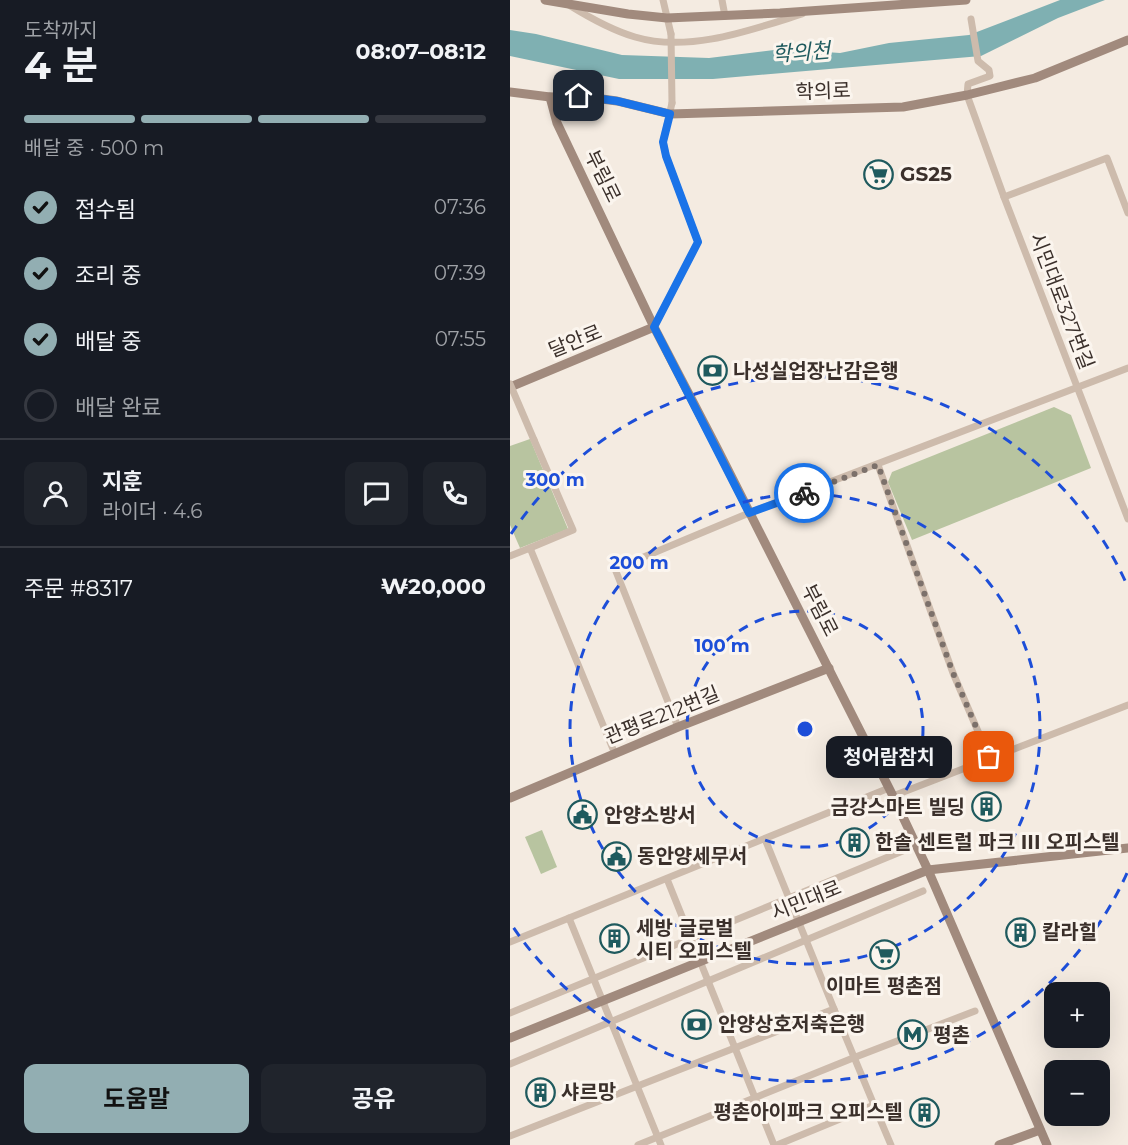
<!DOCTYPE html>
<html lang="ko">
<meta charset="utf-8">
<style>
:root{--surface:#171b24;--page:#20242c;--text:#f1f3f6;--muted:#9ea1a6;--line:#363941;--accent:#92aeb2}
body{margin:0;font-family:Montserrat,"Noto Sans KR",sans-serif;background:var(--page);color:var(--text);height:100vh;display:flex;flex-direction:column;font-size:22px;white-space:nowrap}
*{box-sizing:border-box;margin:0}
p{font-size:20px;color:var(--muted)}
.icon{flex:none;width:33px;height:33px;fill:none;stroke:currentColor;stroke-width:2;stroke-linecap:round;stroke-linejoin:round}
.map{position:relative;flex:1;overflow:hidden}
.details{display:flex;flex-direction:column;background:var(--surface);width:510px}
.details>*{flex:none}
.buttons{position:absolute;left:534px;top:982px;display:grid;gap:12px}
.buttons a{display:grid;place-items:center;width:66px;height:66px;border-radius:12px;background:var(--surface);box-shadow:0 6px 24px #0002;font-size:30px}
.pin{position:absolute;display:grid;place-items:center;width:51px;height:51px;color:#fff;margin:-26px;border-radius:12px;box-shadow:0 3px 9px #0006}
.courier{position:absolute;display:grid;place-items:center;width:60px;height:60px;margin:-30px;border:4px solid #1a73e8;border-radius:50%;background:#fff;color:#222;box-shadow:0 2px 8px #0007}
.bubble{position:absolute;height:42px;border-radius:12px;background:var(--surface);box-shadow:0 6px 24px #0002;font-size:20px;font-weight:700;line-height:42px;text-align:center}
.overview em{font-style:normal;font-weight:700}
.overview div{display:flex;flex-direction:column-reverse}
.overview{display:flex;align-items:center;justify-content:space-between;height:102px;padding:0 24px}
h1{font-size:39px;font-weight:700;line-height:45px}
.bar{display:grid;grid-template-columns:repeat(4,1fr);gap:9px 6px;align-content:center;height:72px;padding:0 24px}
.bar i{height:8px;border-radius:4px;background:var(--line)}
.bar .selected{background:var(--accent)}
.bar p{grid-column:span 4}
.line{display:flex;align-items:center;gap:15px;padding:0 24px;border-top:2px solid var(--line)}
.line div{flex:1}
.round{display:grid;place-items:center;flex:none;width:63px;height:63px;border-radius:12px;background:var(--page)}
ol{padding:0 24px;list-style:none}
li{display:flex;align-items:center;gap:18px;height:66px}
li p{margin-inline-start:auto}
li .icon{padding:6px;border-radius:50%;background:var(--accent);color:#111;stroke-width:4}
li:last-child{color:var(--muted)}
li i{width:33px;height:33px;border:3px solid var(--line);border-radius:50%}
.button{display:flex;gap:12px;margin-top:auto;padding:12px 24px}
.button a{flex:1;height:69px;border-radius:12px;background:var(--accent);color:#111;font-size:24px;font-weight:700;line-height:69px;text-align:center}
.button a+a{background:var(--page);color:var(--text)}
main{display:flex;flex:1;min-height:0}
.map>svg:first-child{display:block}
.green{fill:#b8c4a0}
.water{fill:#7fb0b2}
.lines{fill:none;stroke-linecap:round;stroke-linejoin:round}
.street{stroke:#cdbbac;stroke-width:7}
.secondary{stroke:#a18a7d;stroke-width:9}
.street-bridge{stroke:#cdbbac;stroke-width:7}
.done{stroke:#7c716b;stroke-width:6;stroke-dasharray:0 10.8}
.route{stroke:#1a73e8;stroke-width:8}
.ring{fill:none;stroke:#1d4ed8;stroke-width:3;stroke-dasharray:10 8}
.labels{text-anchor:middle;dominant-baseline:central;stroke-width:6;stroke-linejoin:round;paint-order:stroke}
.street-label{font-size:20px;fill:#3b302b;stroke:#fbf5ee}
.poi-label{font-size:20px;font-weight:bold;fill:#3b302b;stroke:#fbf5ee;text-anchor:start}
.water-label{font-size:21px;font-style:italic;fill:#1f5a5e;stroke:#fbf5ee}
.centre{fill:#1d4ed8;stroke:#fbf5ee;stroke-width:3}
.ring-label{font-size:18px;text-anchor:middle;font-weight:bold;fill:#1d4ed8;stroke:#fbf5ee;stroke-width:6;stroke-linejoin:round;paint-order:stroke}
</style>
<main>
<section class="details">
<div class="overview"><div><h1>4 분</h1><p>도착까지</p></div><em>08:07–08:12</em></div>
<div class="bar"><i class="selected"></i><i class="selected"></i><i class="selected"></i><i></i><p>배달 중 · 500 m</p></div>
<ol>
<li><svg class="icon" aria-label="check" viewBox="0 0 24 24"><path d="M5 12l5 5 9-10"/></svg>접수됨<p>07:36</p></li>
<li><svg class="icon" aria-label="check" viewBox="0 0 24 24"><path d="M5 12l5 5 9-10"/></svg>조리 중<p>07:39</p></li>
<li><svg class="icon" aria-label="check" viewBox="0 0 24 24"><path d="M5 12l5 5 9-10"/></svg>배달 중<p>07:55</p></li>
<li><i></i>배달 완료</li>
</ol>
<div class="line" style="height:108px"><a class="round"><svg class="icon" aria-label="person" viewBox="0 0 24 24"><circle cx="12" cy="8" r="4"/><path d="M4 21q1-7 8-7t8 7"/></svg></a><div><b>지훈</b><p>라이더 · 4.6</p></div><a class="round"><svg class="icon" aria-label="chat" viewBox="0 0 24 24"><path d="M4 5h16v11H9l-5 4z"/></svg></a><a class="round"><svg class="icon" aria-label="phone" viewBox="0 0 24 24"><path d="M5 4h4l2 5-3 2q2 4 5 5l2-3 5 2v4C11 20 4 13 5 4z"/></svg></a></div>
<div class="line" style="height:78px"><div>주문 #8317</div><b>₩20,000</b></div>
<div class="button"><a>도움말</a><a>공유</a></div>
</section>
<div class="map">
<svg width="618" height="1145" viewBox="0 0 618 1145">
<rect width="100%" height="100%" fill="#f4ebe1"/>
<g class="green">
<polygon points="544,407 561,415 581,468 402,540 378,482 382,472"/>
<polygon points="20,439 58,529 10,548 0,525 0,446"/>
<polygon points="32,830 47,867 31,874 15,837"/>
</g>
<polygon class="water" points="550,0 595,0 548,18 471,56 203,79 109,79 0,56 0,30 26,34 112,55 199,58 272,49 330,53 379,43 459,35"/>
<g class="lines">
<g class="street">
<polyline points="153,0 161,34"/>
<polyline points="212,0 215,16"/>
<path d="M59,5C80,18 101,30 125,37C179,53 241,30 292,14"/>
<polyline points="461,19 468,61 479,70 480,76 458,84 457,95 494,197 618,519"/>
<polyline points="494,197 597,158 618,213"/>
<polyline points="144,327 188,242 156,156 153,142 162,103"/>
<polyline points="368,465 443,673 479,757"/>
<polyline points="20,548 63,530 24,440"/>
<polyline points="0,556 20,548 105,754"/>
<polyline points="168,727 105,569 239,513 618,368"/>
<polyline points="383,796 618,705"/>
<polyline points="157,879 264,1145"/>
<polyline points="59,918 151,1145"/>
<polyline points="0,942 379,788"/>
<polyline points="324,1009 364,1105"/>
<polyline points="0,1013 395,850"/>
<polyline points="0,1064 413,891"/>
<polyline points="0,1136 324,1009 255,839"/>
<polyline points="128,1145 343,1058 465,1011"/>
<polyline points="267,1145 364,1105 381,1145"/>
</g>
<g class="secondary">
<polyline points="35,0 118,14 157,18 270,13 456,0"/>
<polyline points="0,92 40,97 69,96 107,101 160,114 393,107 457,95 525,78 618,40"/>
<polyline points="40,97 47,123 144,327 206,446 383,796 418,870 537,1145"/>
<polyline points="0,387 144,327"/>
<polyline points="0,798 168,727 319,668"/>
<polyline points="0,1038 418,870 618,848"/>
<polyline points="489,1145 530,1130"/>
</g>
<g class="street-bridge">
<polyline points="161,34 162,103"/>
<polyline points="0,384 24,440"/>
</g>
</g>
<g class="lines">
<polyline class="done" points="294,493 368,465 443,673 479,757"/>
<polyline class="route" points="69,96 107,101 160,114 153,142 156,156 188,242 144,327 239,513 294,493"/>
</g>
<g class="ring">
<circle cx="295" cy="729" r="118"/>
<circle cx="295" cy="729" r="235"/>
<path d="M617 873A353 353 0 0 1 1 924M1 534A353 353 0 0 1 617 585"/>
</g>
<defs>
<symbol id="supermarket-ring" viewBox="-11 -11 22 22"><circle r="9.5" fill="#fbf5ee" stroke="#1f5a5e" stroke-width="1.5"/><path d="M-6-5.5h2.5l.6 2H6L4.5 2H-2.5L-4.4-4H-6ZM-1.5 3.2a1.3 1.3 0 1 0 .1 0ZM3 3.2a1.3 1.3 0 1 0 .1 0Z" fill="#1f5a5e"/></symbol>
<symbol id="bank-ring" viewBox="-11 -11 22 22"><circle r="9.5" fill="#fbf5ee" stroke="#1f5a5e" stroke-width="1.5"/><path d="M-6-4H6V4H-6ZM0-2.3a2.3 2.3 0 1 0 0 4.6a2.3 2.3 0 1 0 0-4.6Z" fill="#1f5a5e"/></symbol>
<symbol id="building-ring" viewBox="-11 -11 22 22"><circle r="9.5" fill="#fbf5ee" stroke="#1f5a5e" stroke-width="1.5"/><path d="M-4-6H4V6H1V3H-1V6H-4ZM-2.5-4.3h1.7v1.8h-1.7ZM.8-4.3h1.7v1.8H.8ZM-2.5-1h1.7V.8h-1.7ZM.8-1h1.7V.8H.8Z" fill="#1f5a5e"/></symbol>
<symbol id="civic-ring" viewBox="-11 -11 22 22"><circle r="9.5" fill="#fbf5ee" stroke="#1f5a5e" stroke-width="1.5"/><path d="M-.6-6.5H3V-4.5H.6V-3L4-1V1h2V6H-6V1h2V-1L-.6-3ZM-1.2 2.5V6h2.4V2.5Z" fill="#1f5a5e"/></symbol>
<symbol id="metro-ring" viewBox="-11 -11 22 22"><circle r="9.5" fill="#fbf5ee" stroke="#1f5a5e" stroke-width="1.5"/><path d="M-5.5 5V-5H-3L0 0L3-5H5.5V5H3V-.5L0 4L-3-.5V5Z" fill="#1f5a5e"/></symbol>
</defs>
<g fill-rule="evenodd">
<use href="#supermarket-ring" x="352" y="158" width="33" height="33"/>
<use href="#bank-ring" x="186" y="354" width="33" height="33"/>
<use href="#building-ring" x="460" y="790" width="33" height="33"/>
<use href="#civic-ring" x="56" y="798" width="33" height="33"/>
<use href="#building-ring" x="328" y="826" width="33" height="33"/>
<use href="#civic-ring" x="90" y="840" width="33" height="33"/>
<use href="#building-ring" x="494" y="916" width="33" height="33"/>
<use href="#building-ring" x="88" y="922" width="33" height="33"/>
<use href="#supermarket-ring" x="358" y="938" width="33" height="33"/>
<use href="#bank-ring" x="170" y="1008" width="33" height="33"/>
<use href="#metro-ring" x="386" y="1018" width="33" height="33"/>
<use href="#building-ring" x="14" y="1076" width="33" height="33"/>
<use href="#building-ring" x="398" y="1096" width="33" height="33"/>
</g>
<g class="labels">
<g class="street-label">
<text transform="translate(313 91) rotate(-2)">학의로</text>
<text transform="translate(93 176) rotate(64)">부림로</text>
<text transform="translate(552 301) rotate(69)">시민대로327번길</text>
<text transform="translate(65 341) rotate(-22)">달안로</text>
<text transform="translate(310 610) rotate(63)">부림로</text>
<text transform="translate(152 715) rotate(-22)">관평로212번길</text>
<text transform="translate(296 900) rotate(-22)">시민대로</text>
</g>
<g class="poi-label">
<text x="390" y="174">GS25</text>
<text x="223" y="371">나성실업장난감은행</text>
<text x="455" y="807" text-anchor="end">금강스마트 빌딩</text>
<text x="94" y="815">안양소방서</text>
<text x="365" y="842">한솔 센트럴 파크 III 오피스텔</text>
<text x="127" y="856">동안양세무서</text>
<text x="126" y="928">세방 글로벌<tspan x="126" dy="23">시티 오피스텔</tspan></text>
<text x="532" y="932">칼라힐</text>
<text x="374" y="986" text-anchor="middle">이마트 평촌점</text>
<text x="208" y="1024">안양상호저축은행</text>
<text x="423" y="1035">평촌</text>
<text x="51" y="1092">샤르망</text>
<text x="393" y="1112" text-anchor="end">평촌아이파크 오피스텔</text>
</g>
<g class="water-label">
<text transform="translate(291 52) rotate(-4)">학의천</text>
</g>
</g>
<circle cx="295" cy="729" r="9" class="centre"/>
<g class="ring-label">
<text x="45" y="486">300 m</text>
<text x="129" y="569">200 m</text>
<text x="212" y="652">100 m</text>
</g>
</svg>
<div class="buttons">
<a>+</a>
<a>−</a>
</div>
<div class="pin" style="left:479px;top:757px;background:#ea580c"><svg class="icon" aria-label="bag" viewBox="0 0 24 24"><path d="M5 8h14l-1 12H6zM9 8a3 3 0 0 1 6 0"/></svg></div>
<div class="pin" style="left:69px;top:96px;background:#1f2937"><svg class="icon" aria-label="home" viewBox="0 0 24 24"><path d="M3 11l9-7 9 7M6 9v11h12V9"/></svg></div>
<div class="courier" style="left:294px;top:493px"><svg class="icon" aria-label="bike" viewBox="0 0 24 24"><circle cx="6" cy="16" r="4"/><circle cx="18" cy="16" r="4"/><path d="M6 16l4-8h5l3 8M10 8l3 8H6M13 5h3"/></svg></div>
<div class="bubble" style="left:316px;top:736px;width:126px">청어람참치</div>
</div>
</main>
